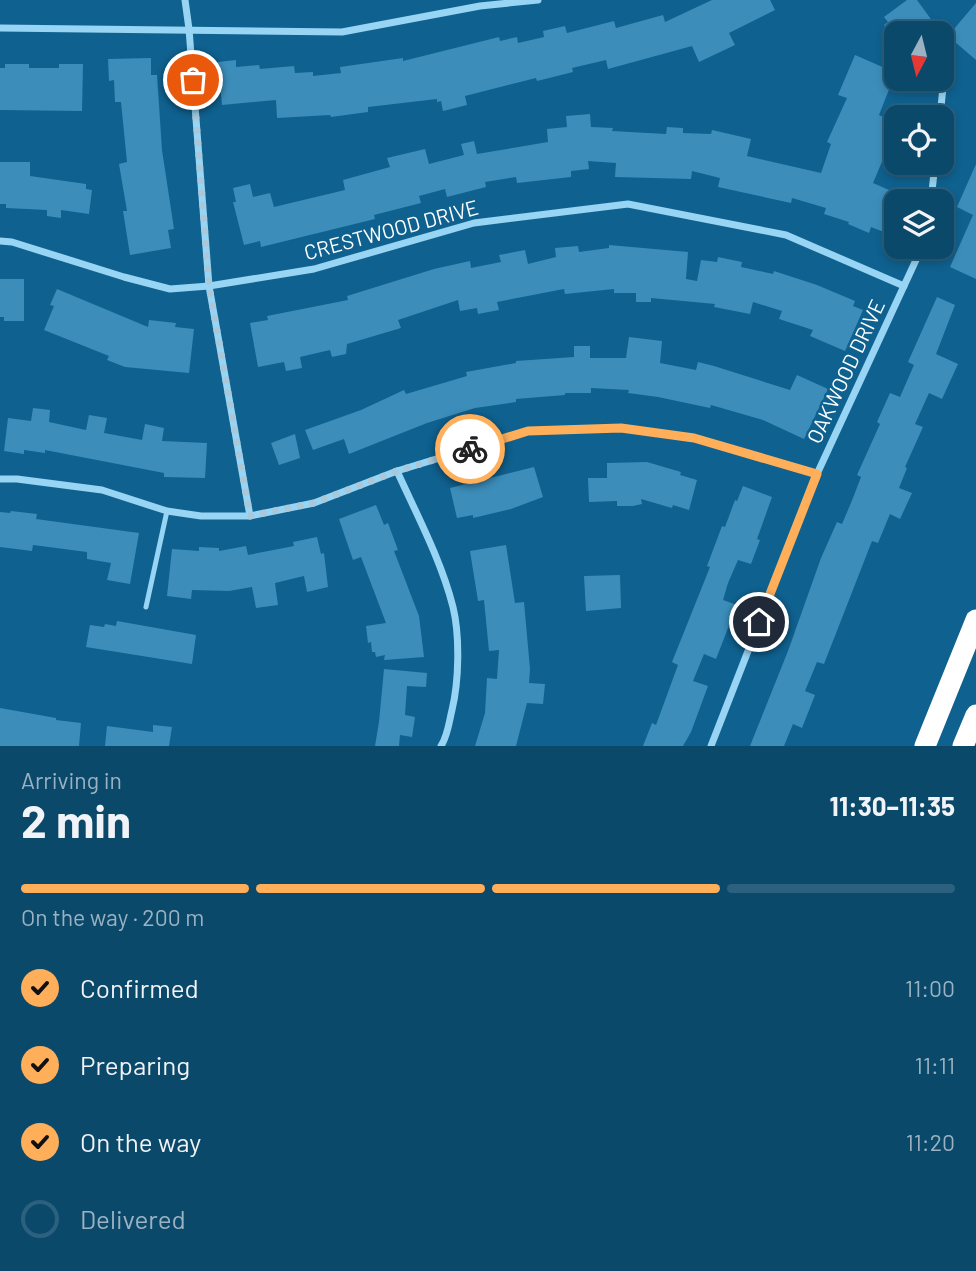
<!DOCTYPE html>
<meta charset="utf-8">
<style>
:root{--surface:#0b496b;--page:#145071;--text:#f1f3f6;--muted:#9ab2c1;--line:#2b617e;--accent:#ffae5a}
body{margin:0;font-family:Barlow,sans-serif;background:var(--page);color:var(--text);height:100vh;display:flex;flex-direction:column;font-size:26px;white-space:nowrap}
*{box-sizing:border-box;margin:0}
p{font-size:23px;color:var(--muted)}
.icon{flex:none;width:38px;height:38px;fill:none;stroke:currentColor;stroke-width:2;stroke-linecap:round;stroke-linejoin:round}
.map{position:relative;height:746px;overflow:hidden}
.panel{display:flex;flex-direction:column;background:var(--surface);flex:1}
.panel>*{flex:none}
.needle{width:46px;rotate:187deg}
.buttons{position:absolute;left:884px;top:21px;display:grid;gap:14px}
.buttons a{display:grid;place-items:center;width:70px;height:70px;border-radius:14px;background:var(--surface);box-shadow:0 4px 10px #0003,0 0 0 2px var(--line);font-size:35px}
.pin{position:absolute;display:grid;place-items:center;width:60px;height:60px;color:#fff;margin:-30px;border:4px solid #fff;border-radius:50%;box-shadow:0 2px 7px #0007}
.courier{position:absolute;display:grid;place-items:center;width:70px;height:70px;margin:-35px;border:5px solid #ffae5a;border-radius:50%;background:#fff;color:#222;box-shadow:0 2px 9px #0007}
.overview em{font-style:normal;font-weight:700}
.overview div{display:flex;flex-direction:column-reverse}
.overview{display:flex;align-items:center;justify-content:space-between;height:119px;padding:0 21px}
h1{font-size:46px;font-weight:700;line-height:52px}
.bar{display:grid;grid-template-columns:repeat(4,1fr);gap:10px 7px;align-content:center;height:84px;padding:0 21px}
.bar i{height:9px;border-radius:5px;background:var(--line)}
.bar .on{background:var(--accent)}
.bar p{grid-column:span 4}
ol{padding:0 21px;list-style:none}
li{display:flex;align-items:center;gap:21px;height:77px}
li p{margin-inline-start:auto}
li .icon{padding:7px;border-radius:50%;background:var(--accent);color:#111;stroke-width:4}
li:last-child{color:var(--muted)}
li i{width:38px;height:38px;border:4px solid var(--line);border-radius:50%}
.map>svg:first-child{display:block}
.building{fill:#3c8dba}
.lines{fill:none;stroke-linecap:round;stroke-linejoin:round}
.lane{stroke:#98d4f3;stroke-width:5}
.street{stroke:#98d4f3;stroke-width:7}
.highway{stroke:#fff;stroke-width:21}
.done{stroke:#abc8d8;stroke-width:7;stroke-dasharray:0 12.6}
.route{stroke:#ffae5a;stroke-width:9}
.labels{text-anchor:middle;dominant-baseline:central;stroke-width:5;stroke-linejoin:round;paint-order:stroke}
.street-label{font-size:21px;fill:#fff;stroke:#0f618f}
</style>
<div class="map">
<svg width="976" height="746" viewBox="0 0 976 746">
<rect width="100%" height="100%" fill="#0f618f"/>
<g class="building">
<polygon points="712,0 770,0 775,10 729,33 735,45 699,62 692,46 608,69 606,60 572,68 573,72 537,81 536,78 465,96 467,105 443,111 441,101 437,102 437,99 368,107 368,112 331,117 330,115 277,118 276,100 222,105 218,62 236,60 236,67 259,65 260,69 294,66 295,73 313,72 313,76 341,73 340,67 403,58 403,61 499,37 500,41 517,37 518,43 544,37 543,31 565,26 567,33 614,21 616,28 663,15 665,22"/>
<polygon points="907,0 917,0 941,33 889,33 884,25 888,22 884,17"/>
<polygon points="976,3 976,60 948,36"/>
<polygon points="855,55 894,72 888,86 890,87 879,115 896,123 896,145 890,160 884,157 873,183 896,193 896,217 889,234 871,227 869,233 848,224 849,222 824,214 826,208 792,198 791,203 718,187 720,178 692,171 691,179 615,177 616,163 588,161 589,169 571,171 571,177 517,183 516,177 485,182 486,187 447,197 445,189 419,196 421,203 374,215 375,219 261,247 260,241 244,245 233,202 236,202 233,188 250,184 253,197 270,193 274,207 345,190 343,180 390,167 387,158 425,149 429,164 464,155 461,144 474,141 477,154 548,142 547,129 567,127 566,116 590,114 591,127 613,128 612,131 666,134 667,127 683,128 683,133 711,134 712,130 751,139 747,156 821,173 831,144 827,142 847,98 838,95"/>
<polygon points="151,58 151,75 157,75 162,150 174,229 168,230 171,248 130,255 123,211 127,211 119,164 127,162 121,102 115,102 114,80 109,81 108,59"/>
<polygon points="5,64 29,64 29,68 59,68 59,64 83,64 82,111 0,110 0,68 5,68"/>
<polygon points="0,162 30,162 30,176 86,184 86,189 92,190 89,214 61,210 61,218 47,216 47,210 6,208 6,204 0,204"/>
<polygon points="976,164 976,279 950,267 973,215 957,207"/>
<polygon points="609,245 688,252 686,279 697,281 701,260 717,262 718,257 742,262 741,267 773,274 774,271 817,285 855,301 853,306 863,310 845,351 810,336 813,330 779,319 782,311 753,302 750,314 714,307 715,304 651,298 651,302 636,302 636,293 614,293 614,289 565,294 564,289 497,302 499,310 478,314 477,308 460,311 458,300 398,320 401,328 347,344 346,354 332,357 330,350 300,357 302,368 286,371 284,362 258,367 250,323 268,320 267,316 348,300 347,296 434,269 470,261 471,268 501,262 499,255 525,250 528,264 556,257 555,248 578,246 579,252 609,248"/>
<polygon points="0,279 24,279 24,321 4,321 4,317 0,317"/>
<polygon points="57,289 148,327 149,320 176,323 175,327 194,329 189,373 125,367 107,360 109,356 44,330 54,306 50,305"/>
<polygon points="937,297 955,305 936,354 958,364 942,399 929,393 915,424 923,427 905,467 907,468 899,488 912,493 900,519 890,514 878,543 872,541 824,664 817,662 805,691 815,695 802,728 793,724 784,746 750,746 788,651 821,558 837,522 842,524 853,498 861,477 857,475 880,424 877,422 890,393 900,397 914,365 908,362"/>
<polygon points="629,337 662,341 660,363 696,370 698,362 714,366 790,390 797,375 828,389 804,439 763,420 711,405 710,408 658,397 628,393 629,390 591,388 591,393 565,393 565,395 516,399 516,402 475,408 427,423 349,454 344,439 313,450 305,430 361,410 404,390 406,394 467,376 466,372 516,363 516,361 574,357 574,346 590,346 590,358 626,358"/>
<polygon points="33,408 50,410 49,422 86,430 89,415 107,418 104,433 142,440 145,424 164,428 162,441 207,443 205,478 164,477 164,473 45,450 45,453 24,450 24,454 4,451 8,418 31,421"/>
<polygon points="295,434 300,458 279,465 271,443"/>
<polygon points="647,462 681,472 680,475 697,480 689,510 673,505 672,508 641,499 642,504 633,506 617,506 617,501 589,502 588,478 607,478 607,463"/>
<polygon points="534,467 543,497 511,509 473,518 473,515 457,518 450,488"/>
<polygon points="743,486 772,497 757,539 760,540 751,564 738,560 728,583 723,600 737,605 716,659 704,654 693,681 708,686 691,732 683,746 643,746 652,723 656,725 678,665 672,662 710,567 707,566 722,526 725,527 735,500 737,501"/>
<polygon points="376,505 384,525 388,523 398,550 394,551 419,616 424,657 384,660 385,655 376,657 375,652 372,652 371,642 368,643 366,626 386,623 361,557 353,560 339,519"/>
<polygon points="11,511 37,514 36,519 139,533 130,584 107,580 111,563 87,559 87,552 33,545 32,551 0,547 0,512 10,513"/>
<polygon points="317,537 321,554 324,553 328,587 307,592 304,576 275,583 278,605 256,608 252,587 229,591 192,590 191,599 167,596 172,549 199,551 199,547 219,548 219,551 246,546 248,555 294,546 293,542"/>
<polygon points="506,545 515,603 524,602 530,669 529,683 545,684 543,704 527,703 516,746 475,746 485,713 487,678 497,679 499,650 489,651 484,600 478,601 470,551"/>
<polygon points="620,575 621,608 586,611 584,576"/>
<polygon points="117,621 196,635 192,664 86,647 90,625 104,627 105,624 116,626"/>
<polygon points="384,669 427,673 426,687 407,686 405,715 415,717 412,737 400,735 399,746 375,746 379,722"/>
<polygon points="0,708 56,718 56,720 81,723 79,746 0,746"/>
<polygon points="153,725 172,727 169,746 105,746 107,726 153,732"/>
</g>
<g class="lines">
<polyline class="lane" points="146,607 167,511"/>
<g class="street">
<polyline points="185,0 189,29 209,286 250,516"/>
<polyline points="0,28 342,32 480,6 538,0"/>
<polyline points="940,117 943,87"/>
<polyline points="931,201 935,163"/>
<polyline points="0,241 12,242 124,277 170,289 209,286 314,269 474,223 628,204 786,235 904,286"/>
<path d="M397,471C417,515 441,560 453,607C460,636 459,681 452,710C449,722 448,735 441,746"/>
<polyline points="0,479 17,479 102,490 167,511 201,516 250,516 314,503 397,471 528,431 621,428 694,438 817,474"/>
<polyline points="711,746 817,474 922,247"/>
</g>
<g class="highway">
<polyline points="925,746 976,620"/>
<polyline points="963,746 976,715"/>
</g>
</g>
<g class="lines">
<polyline class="done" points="193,80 209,286 250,516 314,503 397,471 470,449"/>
<polyline class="route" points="470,449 528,431 621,428 694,438 817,474 759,622"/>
</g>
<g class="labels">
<g class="street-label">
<text transform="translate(391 229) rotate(-15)">CRESTWOOD DRIVE</text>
<text transform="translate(845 371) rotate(-65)">OAKWOOD DRIVE</text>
</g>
</g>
</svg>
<div class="buttons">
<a><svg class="needle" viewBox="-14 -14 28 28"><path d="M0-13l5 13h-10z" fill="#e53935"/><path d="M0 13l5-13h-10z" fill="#9ab2c1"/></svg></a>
<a><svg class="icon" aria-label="locate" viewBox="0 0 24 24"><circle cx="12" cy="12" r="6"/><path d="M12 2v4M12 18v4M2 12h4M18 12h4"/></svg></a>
<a><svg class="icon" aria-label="layers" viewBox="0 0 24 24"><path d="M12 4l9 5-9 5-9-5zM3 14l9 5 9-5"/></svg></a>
</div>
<div class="pin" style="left:193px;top:80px;background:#ea580c"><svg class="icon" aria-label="bag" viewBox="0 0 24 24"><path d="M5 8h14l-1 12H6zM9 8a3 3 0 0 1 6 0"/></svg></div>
<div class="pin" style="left:759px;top:622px;background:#1f2937"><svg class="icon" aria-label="home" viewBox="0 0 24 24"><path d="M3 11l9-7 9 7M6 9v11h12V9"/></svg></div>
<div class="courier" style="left:470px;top:449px"><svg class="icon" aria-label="bike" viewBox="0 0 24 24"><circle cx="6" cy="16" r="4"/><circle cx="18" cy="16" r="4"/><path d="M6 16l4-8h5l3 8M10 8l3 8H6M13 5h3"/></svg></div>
</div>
<section class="panel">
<div class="overview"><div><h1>2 min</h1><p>Arriving in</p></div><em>11:30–11:35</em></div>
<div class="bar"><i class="on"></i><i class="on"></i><i class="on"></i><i></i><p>On the way · 200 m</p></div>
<ol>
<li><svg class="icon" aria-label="check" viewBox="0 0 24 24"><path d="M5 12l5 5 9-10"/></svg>Confirmed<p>11:00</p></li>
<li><svg class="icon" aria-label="check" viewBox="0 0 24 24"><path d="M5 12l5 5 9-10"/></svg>Preparing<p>11:11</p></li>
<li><svg class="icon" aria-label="check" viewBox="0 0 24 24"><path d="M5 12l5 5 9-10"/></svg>On the way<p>11:20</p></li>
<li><i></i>Delivered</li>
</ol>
</section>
